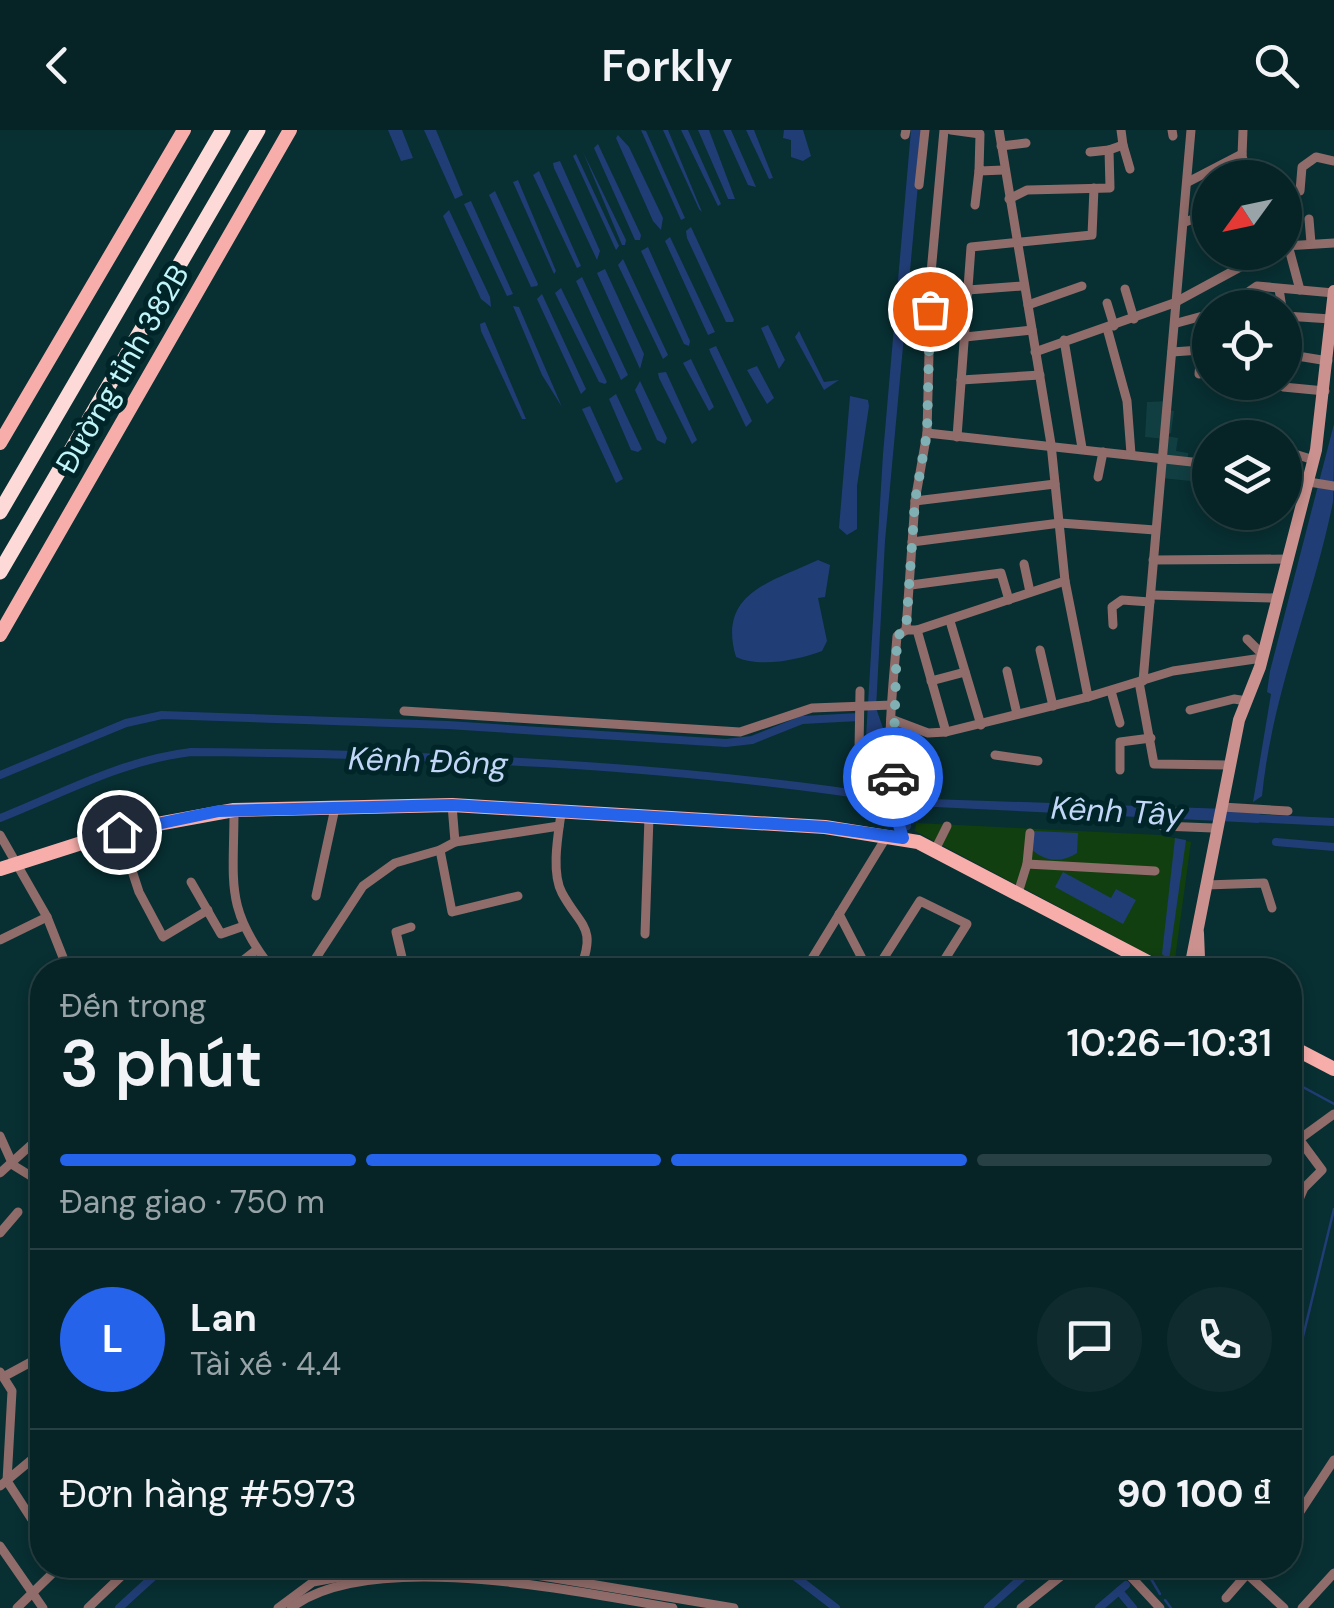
<!DOCTYPE html>
<html lang="vi">
<meta charset="utf-8">
<style>
:root{--surface:#062326;--page:#0f2b2e;--text:#f1f3f6;--muted:#98a4a7;--line:#274043;--accent:#2563eb}
body{margin:0;font-family:"DM Sans",sans-serif;background:var(--page);color:var(--text);height:100vh;display:flex;flex-direction:column;font-size:38px;white-space:nowrap}
*{box-sizing:border-box;margin:0}
p{font-size:32px;color:var(--muted)}
.icon{flex:none;width:55px;height:55px;fill:none;stroke:currentColor;stroke-width:2;stroke-linecap:round;stroke-linejoin:round}
.map{position:relative;flex:1;overflow:hidden}
.details{position:absolute;left:30px;top:828px;width:1272px;height:620px;display:flex;flex-direction:column;background:var(--surface);border-radius:40px;box-shadow:0 5px 15px #0003,0 0 0 2px var(--line)}
.details>*{flex:none}
.needle{width:65px;rotate:237deg}
.tools{position:absolute;left:1192px;top:30px;display:grid;gap:20px}
.tools a{display:grid;place-items:center;width:110px;height:110px;border-radius:50%;background:var(--surface);box-shadow:0 5px 15px #0003,0 0 0 2px var(--line);font-size:50px}
.pin{position:absolute;display:grid;place-items:center;width:85px;height:85px;color:#fff;margin:-42px;border:5px solid #fff;border-radius:50%;box-shadow:0 2px 10px #0007}
.courier{position:absolute;display:grid;place-items:center;width:100px;height:100px;margin:-50px;border:8px solid #2563eb;border-radius:50%;background:#fff;color:#222;box-shadow:0 2px 12px #0007}
.summary em{font-style:normal;font-weight:600}
.summary div{display:flex;flex-direction:column-reverse}
.summary{display:flex;align-items:center;justify-content:space-between;height:170px;padding:0 30px}
h1{font-size:65px;font-weight:600;line-height:75px}
.bar{display:grid;grid-template-columns:repeat(4,1fr);gap:15px 10px;align-content:center;height:120px;padding:0 30px}
.bar i{height:12px;border-radius:8px;background:var(--line)}
.bar .selected{background:var(--accent)}
.bar p{grid-column:span 4}
.line{display:flex;align-items:center;gap:25px;padding:0 30px;border-top:2px solid var(--line)}
.line div{flex:1}
.round{display:grid;place-items:center;flex:none;width:105px;height:105px;border-radius:52px;background:var(--page)}
header{display:flex;justify-content:space-between;align-items:center;height:130px;padding:0 30px;background:var(--surface);font-size:45px;font-weight:600}
.map>svg:first-child{display:block}
.built{fill:#113e41}
.green{fill:#123f0f}
.water{fill:#213d75}
.lines{fill:none;stroke-linecap:round;stroke-linejoin:round}
.stream{stroke:#213d75;stroke-width:2.5}
.canal{stroke:#213d75;stroke-width:8}
.minor{stroke:#906c6a;stroke-width:9}
.secondary{stroke:#ca918e;stroke-width:12}
.primary{stroke:#f7aeab;stroke-width:14}
.motorway{stroke:#fdd9d7;stroke-width:15}
.done{stroke:#80b0b3;stroke-width:10;stroke-dasharray:0 18}
.route{stroke:#2563eb;stroke-width:12}
.labels{text-anchor:middle;dominant-baseline:central;stroke-width:10;stroke-linejoin:round;paint-order:stroke}
.street-label{font-size:30px;fill:#c1f5f9;stroke:#002528}
.water-label{font-size:32px;font-style:italic;fill:#c2d6f8;stroke:#002528}
</style>
<header><svg class="icon" aria-label="back" viewBox="0 0 24 24"><path d="M15 5l-7 7 7 7"/></svg>Forkly<svg class="icon" aria-label="search" viewBox="0 0 24 24"><circle cx="10" cy="10" r="6"/><path d="M15 15l6 6"/></svg></header>
<div class="map">
<svg width="1334" height="1478" viewBox="0 0 1334 1478">
<rect width="100%" height="100%" fill="#082f32"/>
<polygon class="built" points="1169,271 1168,280 1174,281 1171,303 1166,306 1178,308 1176,321 1188,323 1188,331 1203,333 1201,352 1161,348 1166,309 1145,307 1147,272"/>
<polygon class="green" points="916,693 1160,705 1191,712 1175,829 1170,833 1146,823 915,701"/>
<g class="water">
<polygon points="388,0 402,0 413,28 401,31"/>
<polygon points="424,0 436,0 463,65 455,69"/>
<polygon points="641,0 646,1 685,88 681,90"/>
<polygon points="663,0 668,0 702,82 699,79"/>
<polygon points="681,0 688,0 721,74 718,76"/>
<polygon points="698,0 709,0 735,69 728,69"/>
<polygon points="723,0 731,0 756,57 748,55"/>
<polygon points="746,0 754,0 773,48 769,49"/>
<polygon points="784,0 803,0 811,26 803,31 791,27 791,10 783,8"/>
<polygon points="911,0 923,0 885,411 876,578 884,601 882,619 865,624 883,324"/>
<polygon points="618,5 629,17 663,88 661,100 653,91 616,8"/>
<polygon points="598,14 641,105 640,110 635,110 594,18"/>
<polygon points="583,22 626,110 625,115 622,115"/>
<polygon points="576,24 619,116 616,120 573,26"/>
<polygon points="560,31 600,121 597,130 554,38 553,33"/>
<polygon points="539,41 581,136 577,138 533,45"/>
<polygon points="518,50 556,141 554,144 513,52"/>
<polygon points="495,61 538,154 537,156 531,157 489,65"/>
<polygon points="471,71 513,164 507,166 464,74"/>
<polygon points="449,80 490,167 491,177 481,169 443,86"/>
<polygon points="691,97 734,190 733,192 726,192 687,108 686,101"/>
<polygon points="670,107 715,202 708,205 665,111"/>
<polygon points="648,117 690,211 689,216 684,214 641,121"/>
<polygon points="623,129 668,225 663,229 618,135"/>
<polygon points="605,139 644,224 640,239 597,143"/>
<polygon points="582,147 628,245 621,250 576,151"/>
<polygon points="561,158 607,252 605,254 599,252 555,163"/>
<polygon points="542,164 586,259 581,264 537,169"/>
<polygon points="513,176 519,177 562,277 542,245"/>
<polygon points="485,192 526,289 522,289 481,201 480,194"/>
<polygon points="768,195 785,230 779,239 761,198"/>
<polygon points="799,201 824,252 839,250 824,260 795,207"/>
<polygon points="716,216 752,291 746,297 711,224 709,219"/>
<polygon points="691,229 714,277 709,281 683,233"/>
<polygon points="757,236 774,268 767,274 747,240"/>
<polygon points="666,242 697,310 692,314 659,248 658,243"/>
<polygon points="640,251 667,308 665,314 657,310 635,260"/>
<polygon points="616,264 642,319 638,322 631,320 609,269"/>
<polygon points="850,266 868,270 869,276 857,356 857,399 847,405 839,398"/>
<polygon points="590,276 623,349 616,353 582,279"/>
<path d="M1334,294C1334,319 1334,348 1333,372C1313,471 1272,564 1262,666L1253,672L1271,564L1267,562L1270,541Z"/>
<path d="M818,430L830,435L825,467L818,468L827,511L822,521C798,530 760,538 736,527C717,463 771,452 818,430Z"/>
<polygon points="901,668 1228,679 1260,681 1259,693 915,676 903,681"/>
<path d="M1033,701L1078,703L1077,723C1062,733 1046,732 1032,720Z"/>
<polygon points="1175,708 1186,710 1169,830 1162,824"/>
<polygon points="1063,742 1111,768 1116,759 1136,770 1123,794 1055,757"/>
</g>
<g class="lines">
<g class="stream">
<polyline points="1290,950 1334,974"/>
<polyline points="1290,1260 1334,1079"/>
<polyline points="1144,1437 1160,1464"/>
<polyline points="1165,1470 1171,1478"/>
</g>
<g class="canal">
<polyline points="0,645 126,593 162,585 448,595 726,613 752,610 802,590 859,587"/>
<polyline points="867,665 870,620"/>
<path d="M0,688C63,663 123,630 191,622C419,624 667,634 891,669"/>
<polyline points="1250,688 1334,692"/>
<polyline points="903,695 907,696 908,668"/>
<polyline points="1276,712 1334,717"/>
<polyline points="780,1435 836,1478"/>
<polyline points="1119,1461 1133,1478"/>
<polyline points="119,1478 166,1435"/>
<polyline points="988,1478 1036,1435"/>
<polyline points="1099,1478 1126,1455"/>
</g>
<g class="minor">
<polyline points="944,0 931,143 927,303 915,371 906,500 917,500 946,602"/>
<polyline points="951,0 980,4 979,41 1004,40"/>
<polyline points="999,0 1051,314 1065,451 1088,567 1173,541 1262,528"/>
<polyline points="1172,0 1173,6"/>
<polyline points="1243,0 1242,26 1249,48"/>
<polyline points="905,5 906,0"/>
<polyline points="1123,15 1130,39"/>
<polyline points="1001,16 1026,13"/>
<polyline points="1090,22 1109,20"/>
<polyline points="1188,52 1242,24"/>
<polyline points="919,55 925,0"/>
<polyline points="1300,61 1302,37 1316,27 1334,31"/>
<polyline points="1009,69 1027,60 1110,58 1109,20 1123,15 1121,0"/>
<polyline points="975,75 979,41"/>
<polyline points="1309,89 1311,113"/>
<polyline points="1185,92 1210,83"/>
<polyline points="1288,115 1300,160"/>
<polyline points="1285,116 1334,113"/>
<polyline points="1125,159 1134,189"/>
<polyline points="1279,159 1282,178"/>
<polyline points="968,160 1022,156"/>
<polyline points="1107,173 1114,196"/>
<polyline points="1028,175 1082,156"/>
<polyline points="1225,178 1257,156 1334,163"/>
<polyline points="1285,186 1331,189"/>
<polyline points="1177,193 1210,184"/>
<polyline points="1107,198 1127,271 1131,324"/>
<polyline points="965,207 1032,200"/>
<polyline points="1064,210 1082,318"/>
<polyline points="1035,222 1174,173 1268,122"/>
<polyline points="1172,222 1201,220 1210,225"/>
<polyline points="1285,224 1328,231"/>
<polyline points="1199,244 1201,220"/>
<polyline points="961,250 1040,245"/>
<polyline points="1283,257 1325,261"/>
<polyline points="927,303 1210,334"/>
<polyline points="957,307 971,117 1092,105 1094,58"/>
<polyline points="1235,308 1236,303 1262,302 1262,308"/>
<polyline points="1285,313 1289,314 1288,322 1314,330"/>
<polyline points="1285,345 1309,351"/>
<polyline points="1098,347 1103,322"/>
<polyline points="1309,352 1334,356"/>
<polyline points="915,371 1055,354"/>
<polyline points="912,412 1060,393 1155,400"/>
<polyline points="1153,430 1289,429"/>
<polyline points="1024,434 1030,462"/>
<polyline points="911,455 1001,443 1009,470"/>
<polyline points="1151,465 1276,468"/>
<polyline points="950,491 981,595"/>
<polyline points="1113,495 1112,477 1122,470 1150,472"/>
<polyline points="917,500 1065,451"/>
<polyline points="1247,509 1263,525"/>
<polyline points="1040,520 1053,576"/>
<polyline points="1007,541 1017,584"/>
<polyline points="931,551 965,542"/>
<polyline points="1143,551 1191,0"/>
<polyline points="1139,552 1154,634 1229,635"/>
<polyline points="860,561 859,620 890,631"/>
<polyline points="1111,561 1120,593"/>
<polyline points="1190,580 1234,569 1247,571"/>
<polyline points="404,581 740,602 812,578 892,575"/>
<polyline points="891,589 928,603 946,602 1088,567"/>
<polyline points="995,625 1038,631"/>
<polyline points="1120,640 1120,612 1151,608"/>
<polyline points="452,675 455,712 440,720 452,782 518,766"/>
<polyline points="1222,677 1288,681"/>
<path d="M234,680C234,754 224,779 273,840"/>
<path d="M561,684C558,705 551,743 562,763C581,798 597,796 580,840"/>
<polyline points="1162,696 1213,698"/>
<polyline points="119,701 139,762 163,807 208,780"/>
<polyline points="0,705 47,787 68,840"/>
<path d="M903,707C881,645 892,571 897,506L906,500"/>
<polyline points="455,712 559,696"/>
<polyline points="935,720 947,696"/>
<polyline points="1027,734 1030,703"/>
<polyline points="191,752 221,804 241,797"/>
<polyline points="1206,755 1264,753 1272,778"/>
<polyline points="1018,763 1027,734 1155,741"/>
<polyline points="316,766 335,678"/>
<polyline points="839,784 868,840"/>
<polyline points="645,804 649,687"/>
<polyline points="0,810 47,787"/>
<polyline points="239,840 241,832 255,821"/>
<polyline points="308,840 363,756 395,733 440,720"/>
<polyline points="405,840 396,802 411,797"/>
<polyline points="805,840 887,706"/>
<polyline points="876,840 920,771 967,794 938,840"/>
<polyline points="0,1006 13,1035 42,1053"/>
<polyline points="1290,1016 1334,984"/>
<polyline points="0,1043 42,1005"/>
<polyline points="1290,1090 1304,1058 1322,1040 1299,1009"/>
<polyline points="0,1103 18,1082"/>
<polyline points="0,1242 12,1261 7,1351 42,1405"/>
<polyline points="5,1246 42,1226"/>
<polyline points="0,1356 42,1321"/>
<polyline points="1290,1397 1334,1330"/>
<polyline points="0,1416 43,1478"/>
<polyline points="1120,1435 1160,1478"/>
<polyline points="1256,1435 1247,1444 1284,1478"/>
<polyline points="1226,1468 1247,1444"/>
<polyline points="17,1478 61,1435"/>
<polyline points="88,1478 133,1435"/>
<polyline points="278,1478 313,1452 389,1438 536,1445 734,1478"/>
<path d="M291,1478C370,1417 578,1462 673,1478"/>
<polyline points="1021,1478 1075,1435"/>
<polyline points="1302,1478 1334,1443"/>
</g>
<g class="secondary">
<polyline points="1191,833 1239,590 1260,537 1316,320 1334,161"/>
<polyline points="1188,840 1199,828 1198,803"/>
</g>
<g class="primary">
<polyline points="0,313 184,0"/>
<polyline points="0,505 290,0"/>
<polyline points="0,739 119,701 234,680 452,675 825,697 918,712 1163,840"/>
<polyline points="1290,916 1334,939"/>
</g>
<g class="motorway">
<polyline points="0,382 223,0"/>
<polyline points="0,442 258,0"/>
</g>
</g>
<g class="lines">
<polyline class="done" points="893,647 897,506 906,500 915,371 927,303 930,179"/>
<polyline class="route" points="119,702 219,681 452,675 825,697 903,708 896,686 893,647"/>
</g>
<g class="labels">
<g class="street-label">
<text transform="translate(122 239) rotate(-60)">Đường tỉnh 382B</text>
</g>
<g class="water-label">
<text transform="translate(428 631) rotate(2)">Kênh Đông</text>
<text transform="translate(1117 681) rotate(3)">Kênh Tây</text>
</g>
</g>
</svg>
<div class="tools">
<a><svg class="needle" viewBox="-14 -14 28 28"><path d="M0-13l5 13h-10z" fill="#e53935"/><path d="M0 13l5-13h-10z" fill="#98a4a7"/></svg></a>
<a><svg class="icon" aria-label="locate" viewBox="0 0 24 24"><circle cx="12" cy="12" r="6"/><path d="M12 2v4M12 18v4M2 12h4M18 12h4"/></svg></a>
<a><svg class="icon" aria-label="layers" viewBox="0 0 24 24"><path d="M12 4l9 5-9 5-9-5zM3 14l9 5 9-5"/></svg></a>
</div>
<div class="pin" style="left:930px;top:179px;background:#ea580c"><svg class="icon" aria-label="bag" viewBox="0 0 24 24"><path d="M5 8h14l-1 12H6zM9 8a3 3 0 0 1 6 0"/></svg></div>
<div class="pin" style="left:119px;top:702px;background:#1f2937"><svg class="icon" aria-label="home" viewBox="0 0 24 24"><path d="M3 11l9-7 9 7M6 9v11h12V9"/></svg></div>
<div class="courier" style="left:893px;top:647px"><svg class="icon" aria-label="car" viewBox="0 0 24 24"><path d="M5 17H2v-5l4-1 3-4h7l3 4 3 1v5h-3M9 17h6M6 11h13"/><circle cx="7" cy="17" r="2"/><circle cx="17" cy="17" r="2"/></svg></div>
<section class="details">
<div class="summary"><div><h1>3 phút</h1><p>Đến trong</p></div><em>10:26–10:31</em></div>
<div class="bar"><i class="selected"></i><i class="selected"></i><i class="selected"></i><i></i><p>Đang giao · 750 m</p></div>
<div class="line" style="height:180px"><b class="round" style="background:var(--accent);color:#fff">L</b><div><b>Lan</b><p>Tài xế · 4.4</p></div><a class="round"><svg class="icon" aria-label="chat" viewBox="0 0 24 24"><path d="M4 5h16v11H9l-5 4z"/></svg></a><a class="round"><svg class="icon" aria-label="phone" viewBox="0 0 24 24"><path d="M5 4h4l2 5-3 2q2 4 5 5l2-3 5 2v4C11 20 4 13 5 4z"/></svg></a></div>
<div class="line" style="height:130px"><div>Đơn hàng #5973</div><b>90 100 ₫</b></div>
</section>
</div>
